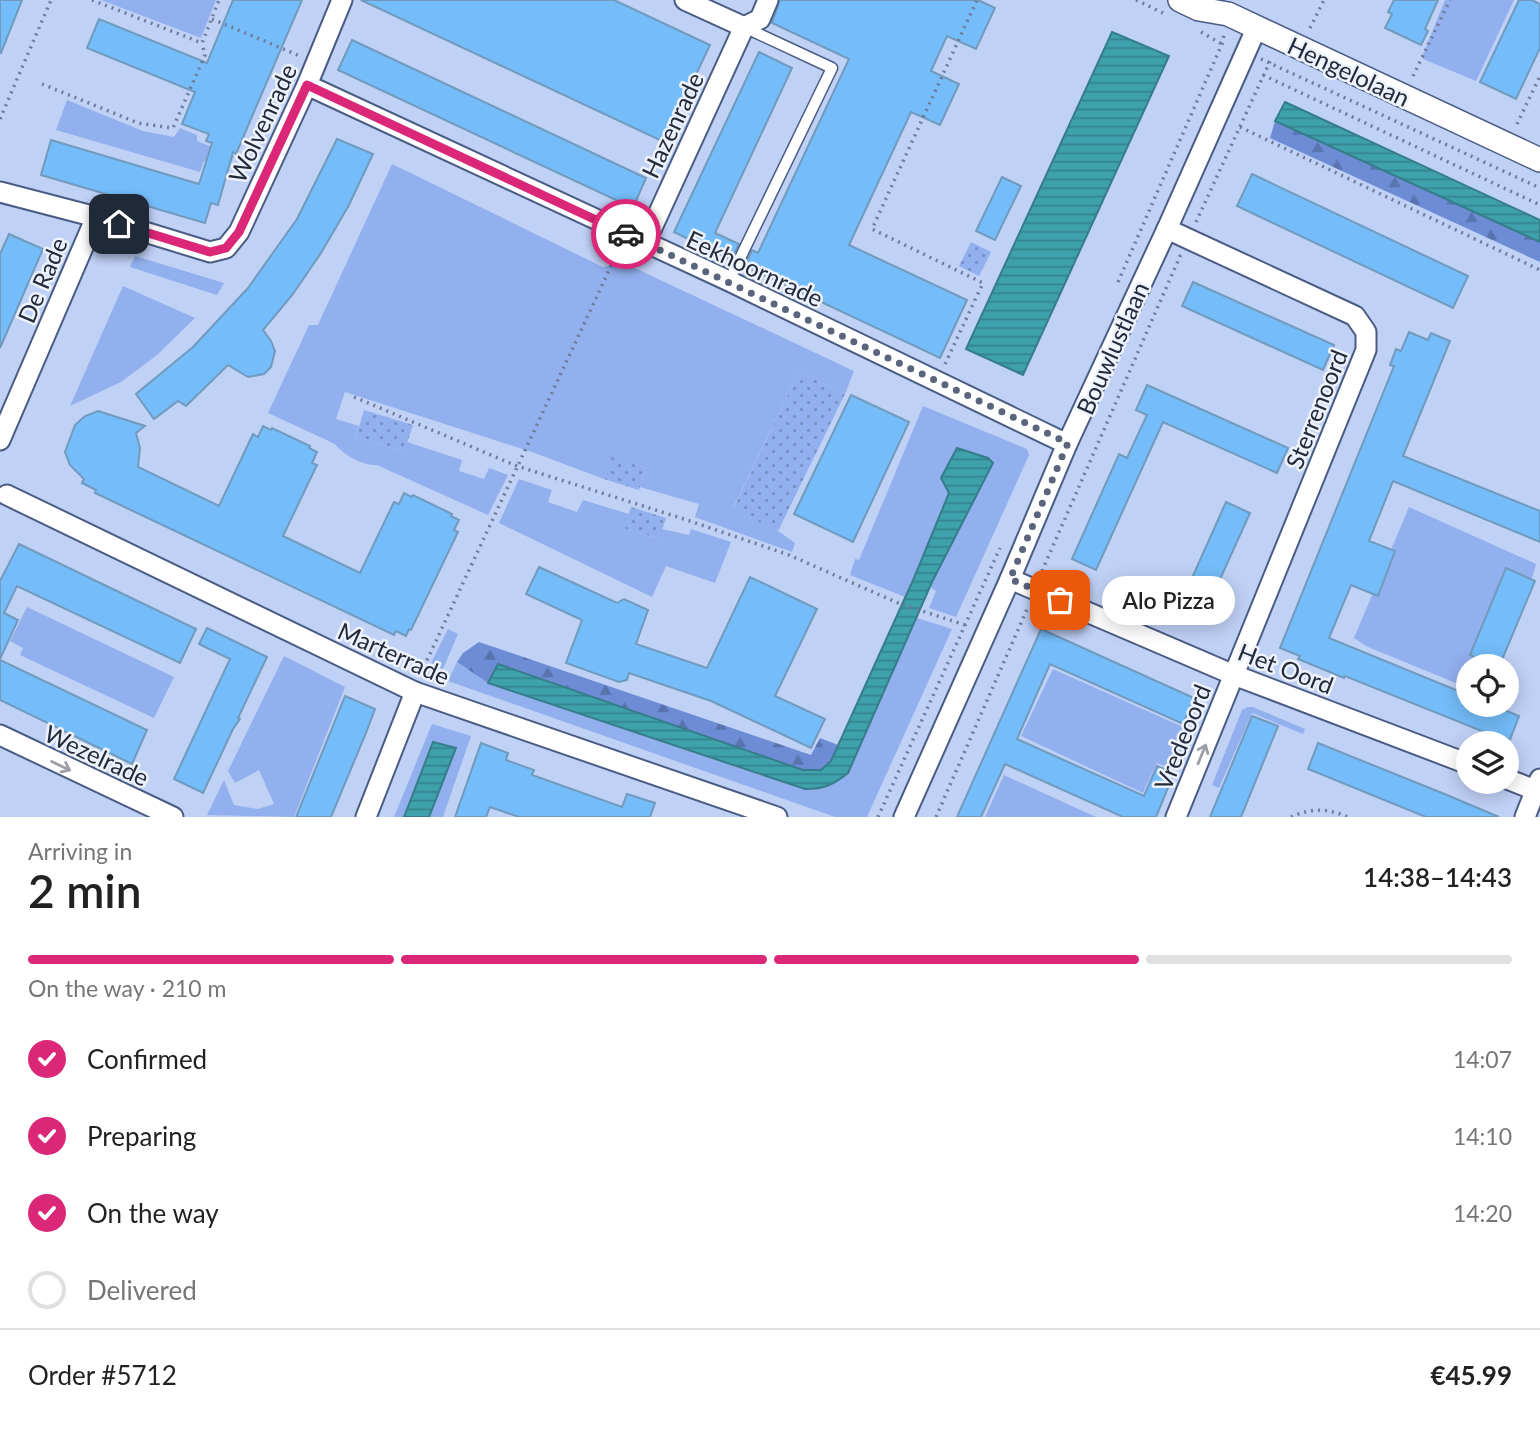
<!DOCTYPE html>
<meta charset="utf-8">
<style>
:root{--surface:#fff;--page:#f2f2f2;--text:#222;--muted:#767676;--line:#e0e0e0;--accent:#db2777}
body{margin:0;font-family:Lato,sans-serif;background:var(--page);color:var(--text);height:100vh;display:flex;flex-direction:column;font-size:26px;white-space:nowrap}
*{box-sizing:border-box;margin:0}
p{font-size:23px;color:var(--muted)}
.icon{flex:none;width:38px;height:38px;fill:none;stroke:currentColor;stroke-width:2;stroke-linecap:round;stroke-linejoin:round}
.map{position:relative;height:817px;overflow:hidden}
.drawer{display:flex;flex-direction:column;background:var(--surface);flex:1}
.drawer>*{flex:none}
.fabs{position:absolute;left:1456px;top:654px;display:grid;gap:14px}
.fabs a{display:grid;place-items:center;width:63px;height:63px;border-radius:50%;background:var(--surface);box-shadow:0 4px 18px #0003;font-size:35px}
.pin{position:absolute;display:grid;place-items:center;width:60px;height:60px;color:#fff;margin:-30px;border-radius:14px;box-shadow:0 4px 10px #0006}
.courier{position:absolute;display:grid;place-items:center;width:70px;height:70px;margin:-35px;border:5px solid #db2777;border-radius:50%;background:#fff;color:#222;box-shadow:0 2px 9px #0007}
.bubble{position:absolute;height:49px;border-radius:24px;background:var(--surface);box-shadow:0 4px 18px #0003;font-size:23px;font-weight:600;line-height:49px;text-align:center}
.overview em{font-style:normal;font-weight:600}
.overview div{display:flex;flex-direction:column-reverse}
.overview{display:flex;align-items:center;justify-content:space-between;height:119px;padding:0 28px}
h1{font-size:46px;font-weight:600;line-height:52px}
.bar{display:grid;grid-template-columns:repeat(4,1fr);gap:10px 7px;align-content:center;height:84px;padding:0 28px}
.bar i{height:9px;border-radius:5px;background:var(--line)}
.bar .on{background:var(--accent)}
.bar p{grid-column:span 4}
.line{display:flex;align-items:center;gap:18px;padding:0 28px;border-top:2px solid var(--line)}
.line div{flex:1}
ol{padding:0 28px;list-style:none}
li{display:flex;align-items:center;gap:21px;height:77px}
li p{margin-inline-start:auto}
li .icon{padding:7px;border-radius:50%;background:var(--accent);color:#fff;stroke-width:4}
li:last-child{color:var(--muted)}
li i{width:38px;height:38px;border:4px solid var(--line);border-radius:50%}
.map>svg:first-child{display:block}
.grass{fill:#92afee}
.forest{fill:url(#forest-firs)}
.park{fill:url(#park-dots)}
.water{fill:url(#water-rules);stroke:#367d8a;stroke-width:2}
.building{fill:#74bdfa;stroke:#719abd;stroke-width:2}
.lines{fill:none;stroke-linecap:round;stroke-linejoin:round}
.service-casing{stroke:#4a5c84;stroke-width:13}
.minor-casing{stroke:#4a5c84;stroke-width:23}
.tertiary-casing{stroke:#4a5c84;stroke-width:26}
.path{stroke:#6f7b97;stroke-width:3.5;stroke-dasharray:2 5;stroke-linecap:butt}
.service{stroke:#fff;stroke-width:10}
.minor{stroke:#fff;stroke-width:19}
.tertiary{stroke:#fff;stroke-width:23}
.oneway{stroke:#9c9fa7}
.done{stroke:#5a647d;stroke-width:7;stroke-dasharray:0 12.6}
.route{stroke:#db2777;stroke-width:9}
.labels{text-anchor:middle;dominant-baseline:central;stroke-width:5;stroke-linejoin:round;paint-order:stroke}
.street-label{font-size:24px;fill:#232a3c;stroke:#edf2fb}
</style>
<div class="map">
<svg width="1540" height="817" viewBox="0 0 1540 817">
<defs>
<pattern id="forest-firs" width="22" height="20" patternUnits="userSpaceOnUse" patternTransform="scale(1.75)"><rect width="22" height="20" fill="#6d8cd5"/><path d="M5 1l3.5 6h-7zM16 11l3.5 6h-7z" fill="#5973ae"/></pattern>
<pattern id="park-dots" width="8" height="8" patternUnits="userSpaceOnUse" patternTransform="scale(1.75)"><rect width="8" height="8" fill="#92afee"/><path d="M2 2h.1M6 6h.1" fill="none" stroke="#778fc2" stroke-width="1.8" stroke-linecap="round"/></pattern>
<pattern id="water-rules" width="6" height="5" patternUnits="userSpaceOnUse" patternTransform="scale(1.75)"><rect width="6" height="5" fill="#3ea1ac"/><path d="M0 2.5h6" fill="none" stroke="#34838d"/></pattern>
</defs>
<rect width="100%" height="100%" fill="#c0d1f6"/>
<g class="grass">
<polygon points="101,0 216,0 201,38"/>
<polygon points="1445,0 1514,0 1476,81 1423,59 1422,57"/>
<polygon points="67,100 143,131 174,137 180,128 197,135 197,141 234,156 229,168 204,161 200,172 56,130"/>
<path d="M392,164L603,267L624,263L854,371L845,394L799,372L733,508L778,531L795,543L792,552L695,517L699,504L640,487L646,468L612,458L604,479L532,452L345,392L336,419L359,426L356,437L404,452L407,442L462,460L459,471L484,479L489,468L508,475L488,515L377,465C364,466 343,455 335,444L268,413L309,325H318Z"/>
<polygon points="135,256 224,283 217,295 130,267"/>
<polygon points="123,286 195,318 157,355 121,382 70,406"/>
<polygon points="923,406 1027,449 1029,455 956,617 929,608 936,591 930,587 988,458 957,448 949,493 905,597 850,575 855,559 859,560"/>
<polygon points="519,479 552,490 548,502 577,512 583,500 629,514 625,528 658,539 662,529 689,535 691,529 731,542 715,583 666,566 652,597 499,523"/>
<polygon points="1409,507 1536,564 1530,585 1497,667 1468,667 1468,688 1368,647 1354,638"/>
<polygon points="27,607 174,677 154,718 20,655 23,648 10,641"/>
<polygon points="917,618 952,629 867,817 835,817 448,681 457,662 488,683 805,789 848,773"/>
<polygon points="448,629 458,634 443,669 431,663"/>
<polygon points="284,656 345,687 294,817 207,815 224,780 234,805 258,809 274,804 259,770 235,783 228,771"/>
<polygon points="1053,669 1192,731 1175,770 1157,763 1143,793 1021,736"/>
<polygon points="1248,707 1253,707 1305,729 1303,734 1252,713 1219,788 1212,785 1242,710"/>
<polygon points="432,724 471,736 443,817 429,817 456,749 434,742 404,817 394,817"/>
<polygon points="1004,775 1096,817 985,817"/>
</g>
<g class="forest">
<polygon points="1275,121 1540,242 1540,262 1270,138"/>
<polygon points="479,642 811,755 820,738 838,745 831,761 821,770 803,770 498,664 488,683 457,662 463,653"/>
</g>
<g class="park">
<polygon points="971,242 991,252 979,276 959,266"/>
<polygon points="799,372 845,394 778,531 733,509"/>
<polygon points="364,410 413,425 404,452 356,437"/>
<polygon points="611,457 646,468 639,490 604,479"/>
<polygon points="631,507 666,518 659,539 624,528"/>
</g>
<g class="water">
<polygon points="1112,32 1169,56 1023,375 966,349"/>
<polygon points="1285,102 1540,220 1540,242 1275,121"/>
<path d="M957,448L988,458L993,463L932,582L848,773C833,785 824,789 805,789L488,683L498,664L803,770H821L831,761L914,578L949,493L941,478Z"/>
<polygon points="433,742 456,748 429,817 404,817"/>
</g>
<g class="building">
<polygon points="0,0 22,0 1,53 0,53"/>
<polygon points="233,0 302,0 236,154 233,152 218,205 211,203 205,223 41,175 51,140 199,184 212,143 206,141 209,134 182,124 195,92 87,48 99,19 207,63"/>
<polygon points="361,0 614,0 710,45 664,142"/>
<polygon points="780,0 978,0 995,8 976,49 947,36 931,71 959,84 940,125 911,112 849,245 967,300 940,358 745,266 752,250 758,253 849,59 772,23"/>
<polygon points="1394,0 1438,0 1425,29 1428,31 1421,45 1385,28 1392,14 1388,12"/>
<polygon points="1519,0 1532,0 1540,4 1540,48 1516,99 1480,82"/>
<polygon points="352,40 646,178 633,208 338,70"/>
<polygon points="759,52 792,68 715,233 739,244 731,260 674,232"/>
<polygon points="337,139 373,154 349,205 321,253 293,294 263,330 271,341 275,351 271,367 264,374 248,377 228,365 186,406 178,401 154,419 136,394 193,347 248,288 297,219"/>
<polygon points="1252,174 1468,276 1453,308 1237,206"/>
<polygon points="1002,177 1021,186 995,240 976,231"/>
<polygon points="9,234 43,249 0,348 0,254"/>
<polygon points="1193,282 1334,345 1323,370 1182,306"/>
<polygon points="1409,332 1428,340 1431,333 1450,341 1403,456 1540,511 1540,542 1393,481 1369,541 1395,551 1381,588 1378,596 1351,585 1329,638 1468,695 1468,705 1493,705 1519,716 1509,742 1345,676 1344,678 1298,659 1300,656 1280,648 1394,366 1390,365 1396,349 1401,351"/>
<polygon points="1147,385 1288,448 1277,473 1163,422 1096,570 1072,559 1119,454 1127,458 1147,415 1136,410"/>
<polygon points="851,395 909,422 853,542 794,514"/>
<polygon points="98,411 145,426 136,433 140,448 138,467 219,506 253,434 258,437 263,426 271,430 272,428 310,446 309,448 317,452 312,463 317,465 283,536 360,573 394,502 399,504 404,493 412,497 413,495 452,514 451,516 459,520 454,530 458,532 411,630 409,629 406,636 396,631 394,635 95,493 96,490 82,483 84,479 70,465 65,452 75,425 85,416"/>
<polygon points="1226,502 1250,513 1203,617 1179,607"/>
<polygon points="19,544 196,629 180,663 17,586 4,613 18,620 0,659 0,581"/>
<polygon points="539,567 617,603 624,599 648,610 636,644 707,668 750,577 817,609 775,696 825,719 811,748 711,701 629,673 627,680 619,682 566,663 582,620 526,594"/>
<polygon points="1506,568 1535,581 1499,667 1470,655"/>
<polygon points="207,628 267,657 238,718 240,719 233,729 203,793 174,779 230,659 199,644"/>
<polygon points="1041,629 1194,698 1183,724 1050,664 1017,739 1144,796 1157,766 1174,773 1156,817 1123,817 1005,764 981,817 957,817"/>
<polygon points="0,660 147,730 132,764 0,700"/>
<polygon points="345,696 375,709 366,733 331,817 296,817"/>
<polygon points="1252,716 1278,726 1241,817 1210,817"/>
<polygon points="481,743 508,753 506,760 534,770 532,775 622,807 627,794 655,803 650,817 519,817 490,807 486,817 455,817"/>
<polygon points="1318,743 1447,795 1499,817 1426,817 1308,769"/>
</g>
<g class="lines">
<defs>
<polyline id="service" points="729,281 832,68 746,28"/>
<g id="minor">
<polyline points="685,0 744,27"/>
<polyline points="744,27 760,19 768,0"/>
<polyline points="307,85 729,281 1067,444"/>
<polyline points="0,192 96,217 210,252 226,248 239,232 307,85 342,0"/>
<polyline points="1167,229 1355,316 1366,332 1366,350 1176,817"/>
<polyline points="645,243 744,27"/>
<polyline points="0,440 96,217"/>
<polyline points="7,495 415,692 777,817"/>
<polyline points="1010,579 1234,675 1468,764"/>
<polyline points="0,735 173,817"/>
<polyline points="1507,779 1540,792"/>
<polyline points="366,817 415,692"/>
<polyline points="904,817 1010,579 1067,444 1167,229 1257,27"/>
<polyline points="1525,817 1540,779"/>
</g>
<polyline id="tertiary" points="1180,0 1199,9 1228,14 1540,160"/>
</defs>
<use href="#service" class="service-casing"/>
<use href="#minor" class="minor-casing"/>
<use href="#tertiary" class="tertiary-casing"/>
<g class="path">
<polyline points="92,0 202,43 219,0"/>
<polyline points="1136,0 1163,13"/>
<polyline points="212,19 300,56"/>
<polyline points="1310,28 1324,0"/>
<polyline points="1201,32 1222,44"/>
<polyline points="1261,59 1540,188"/>
<polyline points="1263,75 1540,205"/>
<polyline points="1413,76 1450,0"/>
<polyline points="42,84 138,123 173,128 205,55 202,43"/>
<polyline points="0,119 51,0"/>
<polyline points="1517,124 1540,76"/>
<polyline points="1240,127 1540,270"/>
<polyline points="1196,222 1272,57"/>
<polyline points="1118,282 1222,44 1224,35"/>
<polyline points="945,364 983,283 872,229 977,0"/>
<polyline points="354,397 517,466 687,520 789,555 898,603 965,625"/>
<polyline points="1042,571 1181,254"/>
<polyline points="421,673 619,249"/>
<polyline points="878,817 1000,548"/>
<polyline points="936,817 1028,607"/>
<path d="M1291,817C1311,808 1327,808 1348,817"/>
</g>
<use href="#service" class="service"/>
<use href="#minor" class="minor"/>
<use href="#tertiary" class="tertiary"/>
</g>
<defs><path id="oneway-shaft" d="M-6 0H5M1.5-3L5.5 0L1.5 3" fill="none" stroke-width="1.6" stroke-linecap="round" stroke-linejoin="round" transform="scale(1.75)"/></defs>
<g class="oneway">
<use href="#oneway-shaft" transform="translate(1202 754) rotate(-68)"/>
<use href="#oneway-shaft" transform="translate(61 766) rotate(26)"/>
</g>
<g class="lines">
<polyline class="done" points="626,234 1068,443 1010,579 1060,600"/>
<polyline class="route" points="119,224 210,252 226,248 239,232 307,85 626,234"/>
</g>
<g class="labels">
<g class="street-label">
<text transform="translate(1349 71) rotate(25)">Hengelolaan</text>
<text transform="translate(262 123) rotate(-65)">Wolvenrade</text>
<text transform="translate(672 125) rotate(-65)">Hazenrade</text>
<text transform="translate(755 268) rotate(25)">Eekhoornrade</text>
<text transform="translate(42 280) rotate(-67)">De Rade</text>
<text transform="translate(1112 348) rotate(-66)">Bouwlustlaan</text>
<text transform="translate(1316 409) rotate(-68)">Sterrenoord</text>
<text transform="translate(394 653) rotate(24)">Marterrade</text>
<text transform="translate(1286 668) rotate(21)">Het Oord</text>
<text transform="translate(1182 737) rotate(-68)">Vredeoord</text>
<text transform="translate(97 755) rotate(25)">Wezelrade</text>
</g>
</g>
</svg>
<div class="fabs">
<a><svg class="icon" aria-label="locate" viewBox="0 0 24 24"><circle cx="12" cy="12" r="6"/><path d="M12 2v4M12 18v4M2 12h4M18 12h4"/></svg></a>
<a><svg class="icon" aria-label="layers" viewBox="0 0 24 24"><path d="M12 4l9 5-9 5-9-5zM3 14l9 5 9-5"/></svg></a>
</div>
<div class="pin" style="left:1060px;top:600px;background:#ea580c"><svg class="icon" aria-label="bag" viewBox="0 0 24 24"><path d="M5 8h14l-1 12H6zM9 8a3 3 0 0 1 6 0"/></svg></div>
<div class="pin" style="left:119px;top:224px;background:#1f2937"><svg class="icon" aria-label="home" viewBox="0 0 24 24"><path d="M3 11l9-7 9 7M6 9v11h12V9"/></svg></div>
<div class="courier" style="left:626px;top:234px"><svg class="icon" aria-label="car" viewBox="0 0 24 24"><path d="M5 17H2v-5l4-1 3-4h7l3 4 3 1v5h-3M9 17h6M6 11h13"/><circle cx="7" cy="17" r="2"/><circle cx="17" cy="17" r="2"/></svg></div>
<div class="bubble" style="left:1102px;top:576px;width:133px">Alo Pizza</div>
</div>
<section class="drawer">
<div class="overview"><div><h1>2 min</h1><p>Arriving in</p></div><em>14:38–14:43</em></div>
<div class="bar"><i class="on"></i><i class="on"></i><i class="on"></i><i></i><p>On the way · 210 m</p></div>
<ol>
<li><svg class="icon" aria-label="check" viewBox="0 0 24 24"><path d="M5 12l5 5 9-10"/></svg>Confirmed<p>14:07</p></li>
<li><svg class="icon" aria-label="check" viewBox="0 0 24 24"><path d="M5 12l5 5 9-10"/></svg>Preparing<p>14:10</p></li>
<li><svg class="icon" aria-label="check" viewBox="0 0 24 24"><path d="M5 12l5 5 9-10"/></svg>On the way<p>14:20</p></li>
<li><i></i>Delivered</li>
</ol>
<div class="line" style="height:91px"><div>Order #5712</div><b>€45.99</b></div>
</section>
